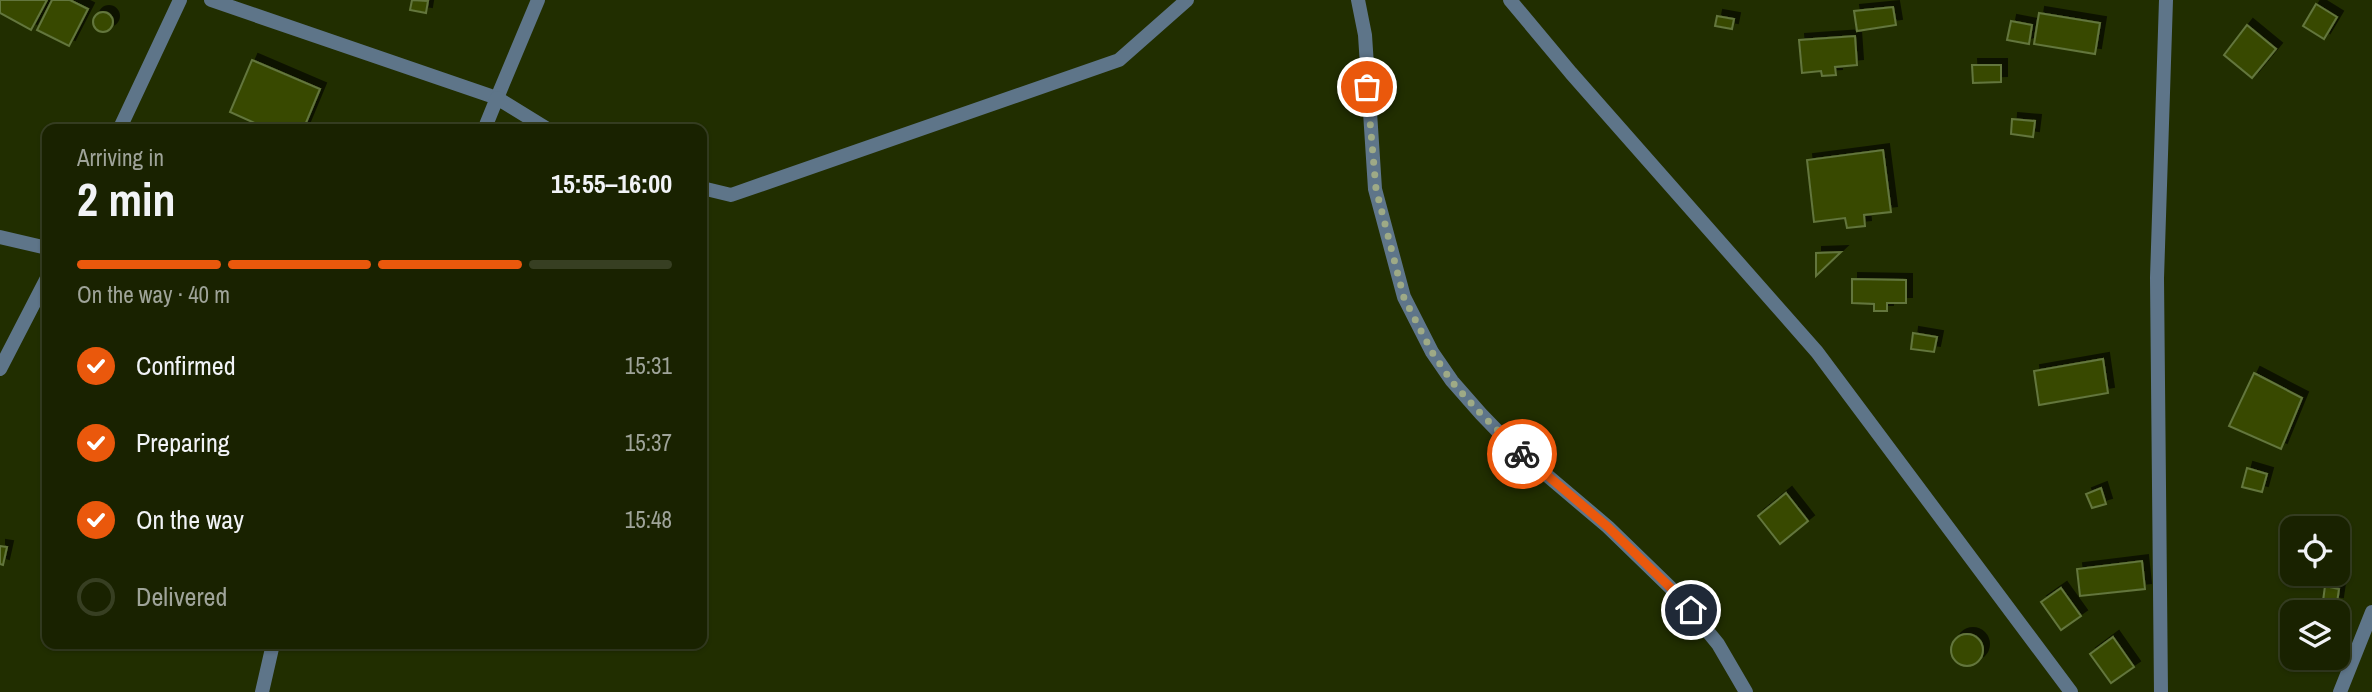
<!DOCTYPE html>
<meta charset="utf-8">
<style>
:root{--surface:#192200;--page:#262f0f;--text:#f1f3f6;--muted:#9fa499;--line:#373f22;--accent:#ea580c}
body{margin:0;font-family:"Archivo Narrow",sans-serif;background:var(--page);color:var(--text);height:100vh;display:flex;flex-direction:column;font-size:26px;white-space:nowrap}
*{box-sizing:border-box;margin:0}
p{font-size:23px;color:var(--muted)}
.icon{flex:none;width:38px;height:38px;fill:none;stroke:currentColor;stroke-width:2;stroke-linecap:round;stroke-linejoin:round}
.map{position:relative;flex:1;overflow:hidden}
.sheet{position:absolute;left:42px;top:124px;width:665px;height:525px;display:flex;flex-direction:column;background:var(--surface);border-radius:14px;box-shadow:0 2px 5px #0004,0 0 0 2px var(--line)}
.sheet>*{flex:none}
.fabs{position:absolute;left:2280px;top:516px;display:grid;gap:14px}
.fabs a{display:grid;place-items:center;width:70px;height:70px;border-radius:14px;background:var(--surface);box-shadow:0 2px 5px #0004,0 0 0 2px var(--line);font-size:35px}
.pin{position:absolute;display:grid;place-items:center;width:60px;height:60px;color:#fff;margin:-30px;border:4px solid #fff;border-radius:50%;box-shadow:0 2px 7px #0007}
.courier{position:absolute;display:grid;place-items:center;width:70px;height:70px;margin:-35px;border:5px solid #ea580c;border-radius:50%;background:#fff;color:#222;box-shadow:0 2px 9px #0007}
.headline em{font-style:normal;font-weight:700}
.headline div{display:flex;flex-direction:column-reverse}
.headline{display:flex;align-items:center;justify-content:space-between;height:119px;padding:0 35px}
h1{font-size:46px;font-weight:700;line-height:52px}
.bar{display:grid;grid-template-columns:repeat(4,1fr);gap:10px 7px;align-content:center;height:84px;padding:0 35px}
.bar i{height:9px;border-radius:5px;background:var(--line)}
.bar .on{background:var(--accent)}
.bar p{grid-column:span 4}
ol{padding:0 35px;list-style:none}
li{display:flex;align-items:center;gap:21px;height:77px}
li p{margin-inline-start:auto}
li .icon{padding:7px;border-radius:50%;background:var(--accent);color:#fff;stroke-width:4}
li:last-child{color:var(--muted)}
li i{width:38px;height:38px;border:4px solid var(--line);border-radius:50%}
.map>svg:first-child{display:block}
.building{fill:#384a06;stroke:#63763c;stroke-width:2;filter:url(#shadow)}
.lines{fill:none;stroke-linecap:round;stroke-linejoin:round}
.minor{stroke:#5e7589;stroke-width:14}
.done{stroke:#9eaa86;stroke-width:7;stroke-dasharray:0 12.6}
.route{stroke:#ea580c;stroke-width:9}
</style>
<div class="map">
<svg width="2372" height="692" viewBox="0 0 2372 692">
<defs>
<filter id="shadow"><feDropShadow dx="6" dy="-6" stdDeviation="0" flood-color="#0009"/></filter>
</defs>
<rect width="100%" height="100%" fill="#212e00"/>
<g class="building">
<polygon points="0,0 47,0 31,30 0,13"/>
<polygon points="52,0 70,0 88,9 69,46 37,30"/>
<polygon points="412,0 428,1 426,13 410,10"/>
<polygon points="2316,4 2337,17 2324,39 2303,26"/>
<polygon points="1893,7 1896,25 1857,31 1854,11"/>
<circle cx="103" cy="22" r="10"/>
<polygon points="2039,13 2100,23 2095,54 2034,44"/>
<polygon points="1717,16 1734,19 1732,29 1715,26"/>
<polygon points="2011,21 2032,25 2029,44 2007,40"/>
<polygon points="2247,25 2276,49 2252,78 2224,55"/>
<polygon points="1855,36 1857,65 1835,67 1836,75 1822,76 1821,71 1802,73 1799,40"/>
<polygon points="252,60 320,89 303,130 270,130 230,112"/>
<polygon points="1972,65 2001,65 2001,82 1973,83"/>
<polygon points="2012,119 2035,121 2033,137 2011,134"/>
<polygon points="1883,150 1891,212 1864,215 1865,226 1847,228 1845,218 1814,222 1807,160"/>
<polygon points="1841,252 1816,276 1816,253"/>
<polygon points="1852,279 1906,280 1906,303 1887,303 1887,311 1874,311 1874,304 1852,303"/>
<polygon points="1913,333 1937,337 1934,352 1911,349"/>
<polygon points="2103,359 2108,393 2039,405 2034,371"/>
<polygon points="2254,373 2302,398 2281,449 2229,426"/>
<polygon points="2247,468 2267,474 2262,492 2242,487"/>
<polygon points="2101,488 2106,504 2092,508 2086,494"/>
<polygon points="1786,493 1808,521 1780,544 1758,516"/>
<polygon points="0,546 7,547 3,565 0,564"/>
<polygon points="2142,561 2145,589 2080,596 2077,569"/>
<polygon points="2325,586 2339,589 2337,603 2323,601"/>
<polygon points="2061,588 2081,616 2061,630 2041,602"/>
<circle cx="1967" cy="650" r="16"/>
<polygon points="2113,637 2134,667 2111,683 2090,654"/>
</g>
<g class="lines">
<g class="minor">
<polyline points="211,0 497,98 538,0"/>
<polyline points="1358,0 1365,35 1375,189 1404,297 1432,352 1452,381 1481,414 1510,444 1608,527 1677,594 1718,644 1746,692"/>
<polyline points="1510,0 1571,73 1817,352 2071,692"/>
<polyline points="119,130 180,0"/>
<polyline points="484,130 497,98 549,130"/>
<polyline points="702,188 731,195 1119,60 1187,0"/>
<polyline points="0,237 47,248"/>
<polyline points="0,369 47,278"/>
<polyline points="262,692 273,644"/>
<polyline points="2161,692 2157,278 2166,0"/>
<polyline points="2340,692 2372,612"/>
</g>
</g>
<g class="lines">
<polyline class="done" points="1367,87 1376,189 1404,298 1432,352 1452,382 1481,414 1522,454"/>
<polyline class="route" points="1522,454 1608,527 1677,594 1691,610"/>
</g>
</svg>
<div class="fabs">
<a><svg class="icon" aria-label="locate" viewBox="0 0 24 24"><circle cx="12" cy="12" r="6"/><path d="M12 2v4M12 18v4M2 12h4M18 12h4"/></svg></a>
<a><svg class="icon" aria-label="layers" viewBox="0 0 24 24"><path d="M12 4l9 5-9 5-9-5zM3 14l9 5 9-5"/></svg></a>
</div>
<div class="pin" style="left:1367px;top:87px;background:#ea580c"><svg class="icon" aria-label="bag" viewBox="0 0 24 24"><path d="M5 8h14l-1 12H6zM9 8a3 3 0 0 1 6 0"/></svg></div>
<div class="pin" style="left:1691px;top:610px;background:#1f2937"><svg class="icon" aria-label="home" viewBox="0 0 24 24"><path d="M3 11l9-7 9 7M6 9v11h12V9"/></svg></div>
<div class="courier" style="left:1522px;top:454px"><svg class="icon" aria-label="bike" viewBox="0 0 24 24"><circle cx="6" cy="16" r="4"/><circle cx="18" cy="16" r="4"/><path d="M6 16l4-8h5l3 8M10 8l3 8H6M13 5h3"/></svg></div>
<section class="sheet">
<div class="headline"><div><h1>2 min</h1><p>Arriving in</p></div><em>15:55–16:00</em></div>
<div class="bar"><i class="on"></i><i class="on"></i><i class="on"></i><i></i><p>On the way · 40 m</p></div>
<ol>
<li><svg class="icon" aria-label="check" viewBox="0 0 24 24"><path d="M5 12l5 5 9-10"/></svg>Confirmed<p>15:31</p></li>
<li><svg class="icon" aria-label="check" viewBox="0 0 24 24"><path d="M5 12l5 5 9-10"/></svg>Preparing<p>15:37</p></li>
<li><svg class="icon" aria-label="check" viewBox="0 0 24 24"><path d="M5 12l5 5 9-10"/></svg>On the way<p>15:48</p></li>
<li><i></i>Delivered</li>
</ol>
</section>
</div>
